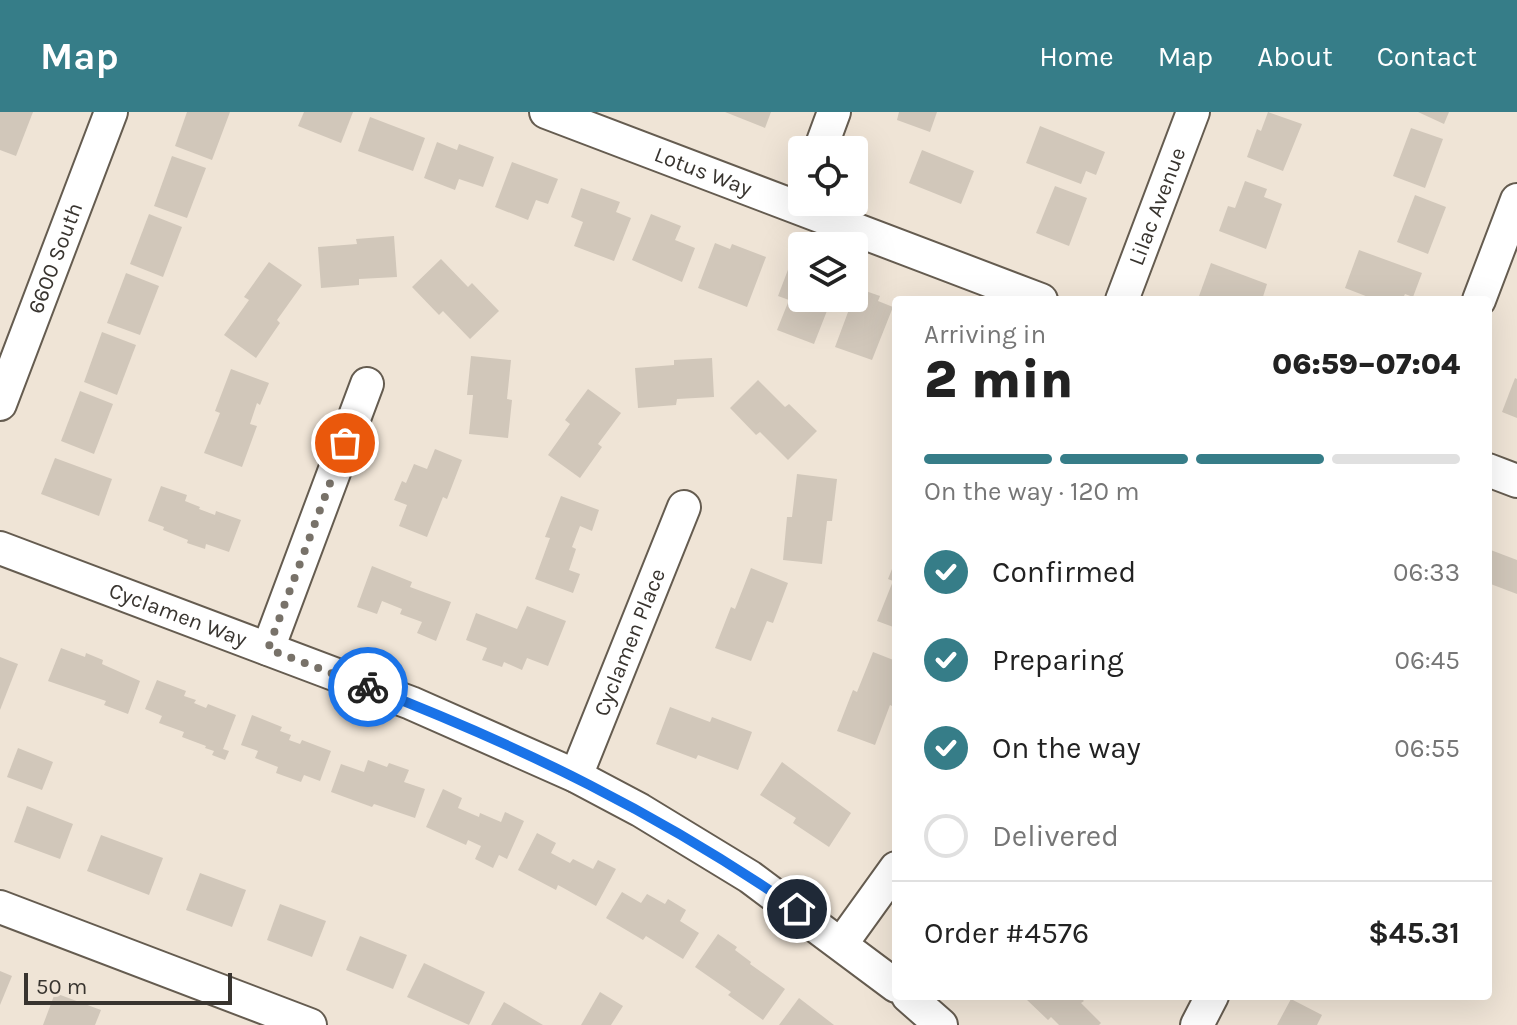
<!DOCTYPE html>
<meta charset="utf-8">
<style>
:root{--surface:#fff;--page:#f2f2f2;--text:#222;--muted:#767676;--line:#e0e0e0;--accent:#367d88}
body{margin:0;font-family:Karla,sans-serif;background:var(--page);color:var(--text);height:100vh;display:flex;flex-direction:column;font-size:30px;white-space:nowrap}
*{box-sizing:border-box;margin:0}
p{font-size:26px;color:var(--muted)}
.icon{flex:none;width:44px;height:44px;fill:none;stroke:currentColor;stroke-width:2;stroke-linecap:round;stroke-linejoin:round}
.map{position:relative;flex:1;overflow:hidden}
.details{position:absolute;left:892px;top:184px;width:600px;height:704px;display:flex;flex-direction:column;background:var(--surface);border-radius:8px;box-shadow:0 8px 32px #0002}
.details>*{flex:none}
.buttons{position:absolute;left:788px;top:24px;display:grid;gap:16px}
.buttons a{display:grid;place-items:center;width:80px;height:80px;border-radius:8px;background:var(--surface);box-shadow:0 8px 32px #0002;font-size:40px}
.scale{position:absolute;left:24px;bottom:20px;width:208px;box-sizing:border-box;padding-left:8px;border:4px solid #38342f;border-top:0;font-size:22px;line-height:28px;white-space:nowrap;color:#38342f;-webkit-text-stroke:6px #efe4d6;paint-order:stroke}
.pin{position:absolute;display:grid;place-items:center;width:68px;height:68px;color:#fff;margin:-34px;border:4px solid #fff;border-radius:50%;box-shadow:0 2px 8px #0007}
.courier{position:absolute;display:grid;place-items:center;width:80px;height:80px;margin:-40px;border:6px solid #1a73e8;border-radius:50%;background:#fff;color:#222;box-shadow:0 2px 10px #0007}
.summary em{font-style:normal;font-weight:800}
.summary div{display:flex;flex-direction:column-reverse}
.summary{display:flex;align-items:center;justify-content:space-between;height:136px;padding:0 32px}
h1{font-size:52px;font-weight:800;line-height:60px}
.bar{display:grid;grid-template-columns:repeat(4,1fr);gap:12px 8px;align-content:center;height:96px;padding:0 32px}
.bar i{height:10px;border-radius:6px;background:var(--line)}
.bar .selected{background:var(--accent)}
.bar p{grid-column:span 4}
.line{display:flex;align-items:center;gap:20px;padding:0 32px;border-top:2px solid var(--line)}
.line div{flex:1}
ol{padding:0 32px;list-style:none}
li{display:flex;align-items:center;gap:24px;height:88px}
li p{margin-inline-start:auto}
li .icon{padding:8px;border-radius:50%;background:var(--accent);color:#fff;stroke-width:4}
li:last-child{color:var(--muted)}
li i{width:44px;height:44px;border:4px solid var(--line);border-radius:50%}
header{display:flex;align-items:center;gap:48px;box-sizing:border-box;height:112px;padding:0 40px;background:var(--accent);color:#fff}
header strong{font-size:38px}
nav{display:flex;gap:44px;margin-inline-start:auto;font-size:28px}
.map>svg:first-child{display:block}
.building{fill:#d1c7ba}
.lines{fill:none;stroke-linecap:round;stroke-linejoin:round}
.street-casing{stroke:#655c50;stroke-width:36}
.street{stroke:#fff;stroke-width:32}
.done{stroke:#787269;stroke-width:8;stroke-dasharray:0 14.4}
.route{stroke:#1a73e8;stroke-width:10}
.labels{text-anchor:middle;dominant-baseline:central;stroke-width:6;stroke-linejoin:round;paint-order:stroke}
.street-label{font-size:22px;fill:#38342f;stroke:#efe4d6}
</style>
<header>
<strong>Map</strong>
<nav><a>Home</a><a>Map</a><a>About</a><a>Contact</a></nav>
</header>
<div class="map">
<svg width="1517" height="913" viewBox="0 0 1517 913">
<rect width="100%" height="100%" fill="#efe4d6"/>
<g class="building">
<polygon points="0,0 33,0 16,44 0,38"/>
<polygon points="187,0 230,0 212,48 175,34"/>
<polygon points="304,0 353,0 341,31 298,14"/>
<polygon points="725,0 771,0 765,16"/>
<polygon points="899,0 937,0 930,20 897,8"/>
<polygon points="1268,0 1302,12 1283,59 1247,45 1257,17 1261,19"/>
<polygon points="1418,0 1449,0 1444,12"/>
<polygon points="370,5 425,26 413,59 358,39"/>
<polygon points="1040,14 1105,40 1096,63 1086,59 1081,72 1026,51"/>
<polygon points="1411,16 1443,27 1425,76 1393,64"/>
<polygon points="437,30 457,38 459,32 494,45 483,75 459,67 455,78 424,66"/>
<polygon points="922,38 974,59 961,92 909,71"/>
<polygon points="172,44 206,56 187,106 154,94"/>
<polygon points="512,50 558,67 548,92 536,88 528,108 495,95"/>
<polygon points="1245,69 1267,77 1264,85 1282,92 1266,137 1219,119 1228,94 1235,96"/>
<polygon points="1055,74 1087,86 1069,134 1036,121"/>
<polygon points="581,76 620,90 616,100 631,106 614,149 574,134 583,110 571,105"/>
<polygon points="1415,83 1446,95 1428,142 1397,130"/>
<polygon points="149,102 182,115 163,165 130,152"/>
<polygon points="651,102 681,114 675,128 695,136 682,170 632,148"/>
<polygon points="394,124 397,165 359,167 359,173 321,176 318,135 357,132 356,127"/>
<polygon points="715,131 730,137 732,132 766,145 747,195 698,176"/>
<polygon points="1359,138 1422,161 1413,185 1405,182 1402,188 1376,188 1345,176"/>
<polygon points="441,147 468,175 472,171 499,199 470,227 443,199 439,203 412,175"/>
<polygon points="269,150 302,173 277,208 280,211 256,246 224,223 249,188 244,185"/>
<polygon points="1211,151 1267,172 1262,188 1210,188 1199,184"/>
<polygon points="789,155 802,160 802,186 832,186 814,232 777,218 789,188 778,184"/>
<polygon points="126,161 159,174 140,223 107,211"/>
<polygon points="857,176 880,184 878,189 893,195 872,248 835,235"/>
<polygon points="102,220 136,233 117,283 84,270"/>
<polygon points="471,244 511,248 507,287 512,288 508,326 469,322 473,283 467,283"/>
<polygon points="712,246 714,285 677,287 676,293 638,296 635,256 674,253 674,248"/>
<polygon points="231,257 269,271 260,293 257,291 250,312 257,314 242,355 204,341 220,301 215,299"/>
<polygon points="1515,266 1517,267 1517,306 1502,300"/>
<polygon points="758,268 785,295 789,292 817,319 788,348 760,320 756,323 730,296"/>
<polygon points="588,277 621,301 598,332 602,335 580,366 548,343 570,312 565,308"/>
<polygon points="80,279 113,292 94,342 61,329"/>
<polygon points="435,337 462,348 447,387 443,385 427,425 399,414 407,393 394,388 402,369 406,371 414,352 427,357"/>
<polygon points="55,346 112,367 99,404 41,382"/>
<polygon points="797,362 837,367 832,409 827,409 822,452 783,448 787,405 792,405"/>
<polygon points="161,374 187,383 185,389 200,395 199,397 215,403 216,399 241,408 229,440 206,432 205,437 187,431 188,428 163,418 164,415 148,409"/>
<polygon points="561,384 599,398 592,419 580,414 572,435 576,437 569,458 580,462 573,481 535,467 550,426 545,425"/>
<polygon points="1488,437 1517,448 1517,482 1488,471"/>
<polygon points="896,447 896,516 877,509 893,469 888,467"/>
<polygon points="372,454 412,470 410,475 451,490 436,529 417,521 422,510 400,502 402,497 382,489 377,502 357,495"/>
<polygon points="751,456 788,471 773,511 767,509 751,549 715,536 731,495 735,497"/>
<polygon points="527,494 566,509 548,554 527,546 522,558 504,550 502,555 482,548 487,536 466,528 476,501 517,517"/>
<polygon points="61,536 85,545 86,541 103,548 102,552 140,569 128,602 104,593 106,589 48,569"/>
<polygon points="873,540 896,549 896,590 894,595 890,593 875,633 837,619 853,578 857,580"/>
<polygon points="0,545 18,552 0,598"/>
<polygon points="157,568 186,579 184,584 196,588 194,591 206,596 208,592 236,603 223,637 229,639 225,648 212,643 214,639 205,636 206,634 182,625 184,620 159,611 162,604 145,597"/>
<polygon points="670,595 710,610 712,605 752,620 738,658 698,643 696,647 656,632"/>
<polygon points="252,603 282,615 280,619 291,623 289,628 300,632 302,628 331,639 320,669 304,663 301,670 276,661 278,655 255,646 258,639 241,633"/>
<polygon points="18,636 53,650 42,678 7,665"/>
<polygon points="368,648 387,655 389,651 409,658 404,670 425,677 415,706 374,692 372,695 331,680 341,652 364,660"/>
<polygon points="782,650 851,701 829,735 793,711 796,706 760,683"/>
<polygon points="443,677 462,686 458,696 479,705 480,701 501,710 505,700 524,709 507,747 499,743 493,756 475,747 481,734 468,728 466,733 426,715"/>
<polygon points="27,694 73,712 60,747 14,730"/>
<polygon points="537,721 556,731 551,741 570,751 573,747 593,757 598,748 616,757 596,794 558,773 556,778 518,758"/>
<polygon points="101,723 163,746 149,783 87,759"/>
<polygon points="200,761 246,778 232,815 186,798"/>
<polygon points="622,780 641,791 647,782 665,792 668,787 686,798 680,809 699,821 683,847 646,824 643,828 606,806"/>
<polygon points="280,792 326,809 312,845 267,828"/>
<polygon points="718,822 737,835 735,838 751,850 750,852 785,877 763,908 728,883 731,880 695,855"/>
<polygon points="360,824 407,843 393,877 346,858"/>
<polygon points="424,851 485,880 469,913 407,885"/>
<polygon points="0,859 12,864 0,893"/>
<polygon points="600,880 623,894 611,913 581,913"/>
<polygon points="55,881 101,898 95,913 43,913"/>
<polygon points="1028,884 1079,884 1084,889 1081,891 1101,911 1099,913 1059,913 1051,905 1048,908 1026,887"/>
<polygon points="799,886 834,913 779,913"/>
<polygon points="1291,887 1322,903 1317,913 1277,913"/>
<polygon points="504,890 543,913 491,913"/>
</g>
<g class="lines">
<defs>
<g id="street">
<path id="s1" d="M546,0L1041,188"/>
<polyline points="820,38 834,0"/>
<path id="s2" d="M1122,188L1193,0"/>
<polyline points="1479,188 1517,88"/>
<path id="s3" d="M0,292L111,0"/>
<polyline points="1488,358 1517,369"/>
<path id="s4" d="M0,436L411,591L576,664L640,698L750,765L896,874"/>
<polyline points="268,537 367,272"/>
<path id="s5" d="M576,664L684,395"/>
<polyline points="0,795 310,913"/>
<polyline points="842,831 896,756"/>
<polyline points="908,884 941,913"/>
<polyline points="1197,913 1212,884"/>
</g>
</defs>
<use href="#street" class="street-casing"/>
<use href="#street" class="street"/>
</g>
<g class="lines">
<polyline class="done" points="345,331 268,537 368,575"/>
<path class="route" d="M368,575C521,634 662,703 797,797"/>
</g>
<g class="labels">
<g class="street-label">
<text stroke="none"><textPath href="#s1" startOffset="168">Lotus Way</textPath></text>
<text stroke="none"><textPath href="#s2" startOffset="100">Lilac Avenue</textPath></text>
<text stroke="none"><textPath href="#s3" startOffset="156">6600 South</textPath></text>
<text stroke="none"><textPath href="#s4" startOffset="190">Cyclamen Way</textPath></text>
<text stroke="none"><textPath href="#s5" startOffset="144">Cyclamen Place</textPath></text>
</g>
</g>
</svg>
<div class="buttons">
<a><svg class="icon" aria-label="locate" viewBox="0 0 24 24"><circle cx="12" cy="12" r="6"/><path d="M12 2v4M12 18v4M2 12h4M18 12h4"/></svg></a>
<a><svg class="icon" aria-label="layers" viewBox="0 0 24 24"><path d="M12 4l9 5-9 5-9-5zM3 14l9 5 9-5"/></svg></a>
</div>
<div class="scale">50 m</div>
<div class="pin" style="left:345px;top:331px;background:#ea580c"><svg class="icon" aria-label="bag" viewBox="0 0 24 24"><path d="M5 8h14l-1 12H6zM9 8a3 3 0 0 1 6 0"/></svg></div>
<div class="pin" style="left:797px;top:797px;background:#1f2937"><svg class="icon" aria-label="home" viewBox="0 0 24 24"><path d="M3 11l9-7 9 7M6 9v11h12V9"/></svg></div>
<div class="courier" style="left:368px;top:575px"><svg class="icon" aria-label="bike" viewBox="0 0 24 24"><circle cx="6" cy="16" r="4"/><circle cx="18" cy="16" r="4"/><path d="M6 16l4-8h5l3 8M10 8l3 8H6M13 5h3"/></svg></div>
<section class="details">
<div class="summary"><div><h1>2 min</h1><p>Arriving in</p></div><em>06:59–07:04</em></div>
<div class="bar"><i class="selected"></i><i class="selected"></i><i class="selected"></i><i></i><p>On the way · 120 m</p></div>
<ol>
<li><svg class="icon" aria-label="check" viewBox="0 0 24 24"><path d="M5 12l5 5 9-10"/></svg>Confirmed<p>06:33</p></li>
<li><svg class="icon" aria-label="check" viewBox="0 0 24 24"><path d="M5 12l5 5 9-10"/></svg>Preparing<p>06:45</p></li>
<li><svg class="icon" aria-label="check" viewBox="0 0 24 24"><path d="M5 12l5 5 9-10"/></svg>On the way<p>06:55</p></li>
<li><i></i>Delivered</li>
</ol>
<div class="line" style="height:104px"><div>Order #4576</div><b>$45.31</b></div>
</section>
</div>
